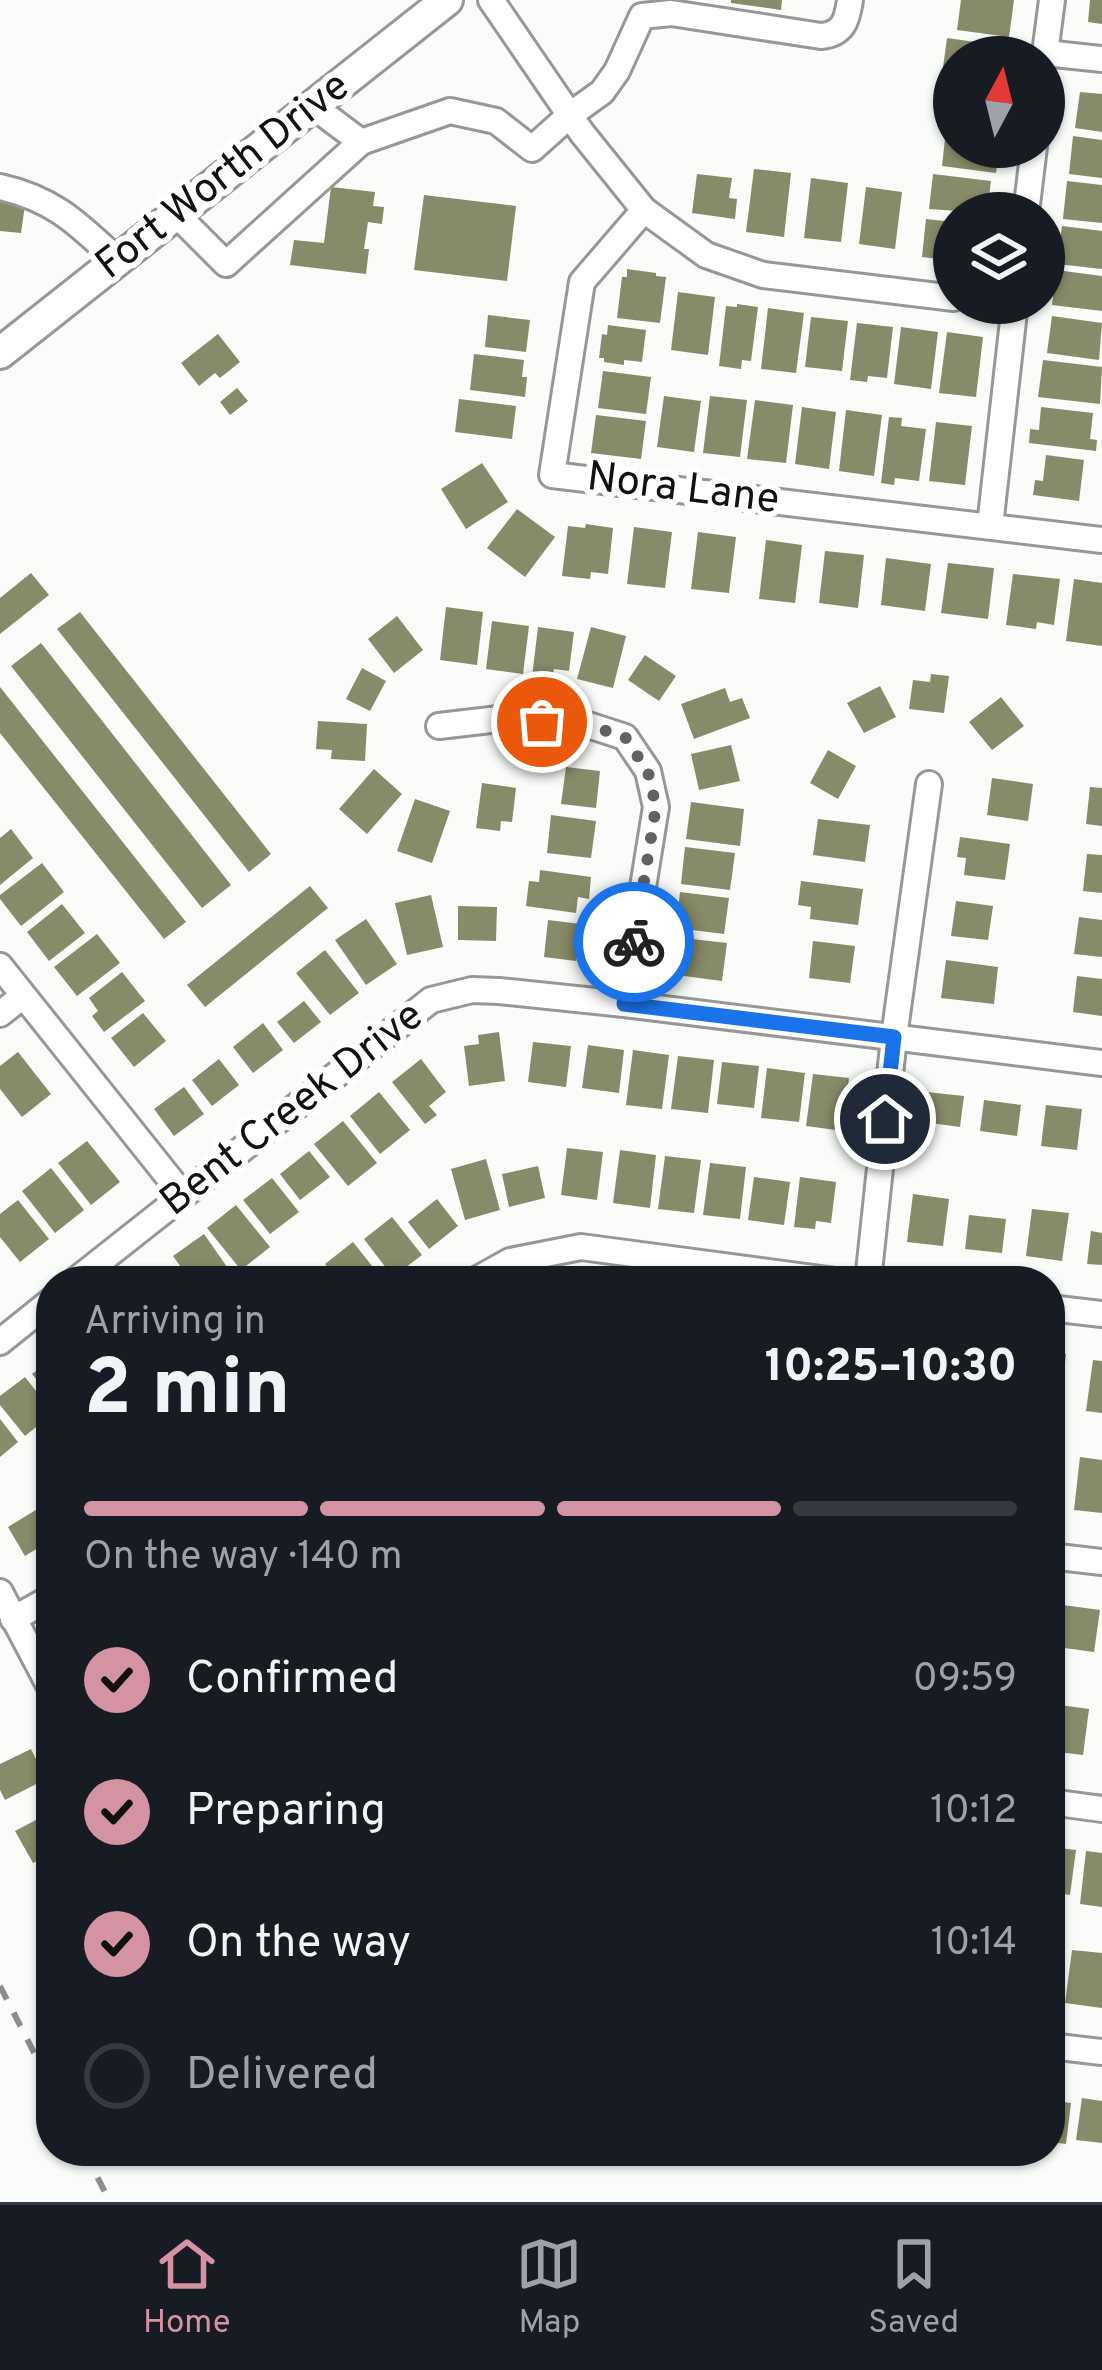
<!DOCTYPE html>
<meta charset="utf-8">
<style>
:root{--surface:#171b24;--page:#242831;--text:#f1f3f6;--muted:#9ea1a6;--line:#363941;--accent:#d493a3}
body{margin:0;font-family:Overpass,sans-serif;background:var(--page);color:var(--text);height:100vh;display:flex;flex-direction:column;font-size:45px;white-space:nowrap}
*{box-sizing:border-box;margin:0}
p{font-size:39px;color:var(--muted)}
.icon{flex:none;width:66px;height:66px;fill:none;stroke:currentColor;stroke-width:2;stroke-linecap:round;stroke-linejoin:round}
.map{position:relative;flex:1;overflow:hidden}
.sheet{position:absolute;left:36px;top:1266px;width:1029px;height:900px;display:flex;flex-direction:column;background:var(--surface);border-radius:48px;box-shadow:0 3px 9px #0004}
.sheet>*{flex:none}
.needle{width:78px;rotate:7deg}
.fabs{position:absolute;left:933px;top:36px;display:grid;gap:24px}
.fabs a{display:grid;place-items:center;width:132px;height:132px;border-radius:50%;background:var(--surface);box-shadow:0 3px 9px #0004;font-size:60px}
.pin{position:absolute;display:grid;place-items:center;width:102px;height:102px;color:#fff;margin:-51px;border:6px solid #fff;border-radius:50%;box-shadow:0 3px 12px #0007}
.courier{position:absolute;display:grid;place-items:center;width:120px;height:120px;margin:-60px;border:9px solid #1a73e8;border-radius:50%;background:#fff;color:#222;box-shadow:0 3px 15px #0007}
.overview em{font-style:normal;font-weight:800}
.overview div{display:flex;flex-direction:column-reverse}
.overview{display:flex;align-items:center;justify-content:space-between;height:204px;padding:0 48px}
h1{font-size:78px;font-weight:800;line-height:90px}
.bar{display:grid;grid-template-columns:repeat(4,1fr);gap:18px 12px;align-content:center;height:144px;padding:0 48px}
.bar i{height:15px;border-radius:9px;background:var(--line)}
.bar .selected{background:var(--accent)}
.bar p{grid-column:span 4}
ol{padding:0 48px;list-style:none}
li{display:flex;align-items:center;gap:36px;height:132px}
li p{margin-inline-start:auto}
li .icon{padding:12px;border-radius:50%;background:var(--accent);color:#111;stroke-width:4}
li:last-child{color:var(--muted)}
li i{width:66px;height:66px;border:6px solid var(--line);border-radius:50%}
.tab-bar{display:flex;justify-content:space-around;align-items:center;height:168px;border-top:3px solid var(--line);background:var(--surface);font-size:33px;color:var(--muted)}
.tab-bar a{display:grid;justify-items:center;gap:6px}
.tab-bar .selected{color:var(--accent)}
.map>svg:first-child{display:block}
.building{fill:#888b69}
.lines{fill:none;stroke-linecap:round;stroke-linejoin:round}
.minor-casing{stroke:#959895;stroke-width:30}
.major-casing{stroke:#959895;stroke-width:36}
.minor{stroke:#fff;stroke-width:24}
.major{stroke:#fff;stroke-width:30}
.rail{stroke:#8b8d8b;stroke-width:6;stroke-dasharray:15 15;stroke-linecap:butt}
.done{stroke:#626361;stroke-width:12;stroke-dasharray:0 21.6}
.route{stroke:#1a73e8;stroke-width:15}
.labels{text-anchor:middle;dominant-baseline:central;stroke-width:12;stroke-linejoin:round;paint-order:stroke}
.street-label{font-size:42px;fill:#101110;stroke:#fff}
</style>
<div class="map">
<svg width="1102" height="2202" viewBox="0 0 1102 2202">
<rect width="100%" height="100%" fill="#f9fcf8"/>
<g class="building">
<polygon points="731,0 782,0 781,10 731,3"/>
<polygon points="961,0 1014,0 1009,37 957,30"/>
<polygon points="1090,0 1102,0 1102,24 1088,22"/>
<polygon points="947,38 1004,46 1003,57 954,57 954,76 942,75"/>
<polygon points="944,82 954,84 954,123 940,121"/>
<polygon points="1080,92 1102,94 1102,132 1075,128"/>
<polygon points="946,130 954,131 954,147 995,147 994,153 999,154 996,173 942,166"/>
<polygon points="1073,136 1102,140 1102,178 1069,174"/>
<polygon points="754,169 791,173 784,237 746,232"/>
<polygon points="697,174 732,178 729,198 737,199 735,219 692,213"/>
<polygon points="933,174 991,181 987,213 929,209"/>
<polygon points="811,178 848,183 841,242 804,238"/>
<polygon points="1067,181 1102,185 1102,223 1063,219"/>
<polygon points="331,187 375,192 373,206 384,207 382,224 368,222 364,249 369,249 366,274 290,265 294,240 324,243"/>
<polygon points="866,187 902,192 895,249 859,244"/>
<polygon points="424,195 516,206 507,281 414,270"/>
<polygon points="0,202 25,205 21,233 0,231"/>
<polygon points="926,219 954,222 954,261 922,257"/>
<polygon points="1062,226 1102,231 1102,269 1057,264"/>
<polygon points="627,269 656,273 656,276 666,277 660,323 617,318 622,277 627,277"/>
<polygon points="1056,270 1102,276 1102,311 1052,305"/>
<polygon points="678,292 715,297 708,355 671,350"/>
<polygon points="737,304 758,307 751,361 742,360 741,369 719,366 726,306 737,307"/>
<polygon points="768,308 804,313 796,373 761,369"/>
<polygon points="488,315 530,320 526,352 485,347"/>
<polygon points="1052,316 1102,323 1099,360 1047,353"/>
<polygon points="811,317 848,321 842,371 805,367"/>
<polygon points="857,323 893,327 887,378 868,376 867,382 850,380"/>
<polygon points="608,325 646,330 642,362 624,360 624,365 604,362 604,358 599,358 602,334 607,335"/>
<polygon points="901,327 938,332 931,389 894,384"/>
<polygon points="947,332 983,337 976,397 939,393"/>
<polygon points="218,334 240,362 220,378 215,373 199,386 181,363"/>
<polygon points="474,354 524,360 522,377 527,377 525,397 470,390"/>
<polygon points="1043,360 1102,367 1100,404 1038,397"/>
<polygon points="603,371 651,377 646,414 598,408"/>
<polygon points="237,388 248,401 230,415 220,402"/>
<polygon points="664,396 701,401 694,452 657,447"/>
<polygon points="710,396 747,400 740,457 703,453"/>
<polygon points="459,399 516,406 512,439 455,432"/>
<polygon points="755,400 793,405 786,463 747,459"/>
<polygon points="802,407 836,412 829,469 795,464"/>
<polygon points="1041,407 1093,413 1090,439 1097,440 1096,451 1029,443 1030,429 1039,430"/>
<polygon points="846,410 882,415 874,476 839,471"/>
<polygon points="596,415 646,421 641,459 591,453"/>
<polygon points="889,417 902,418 901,426 926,429 919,481 895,478 894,485 881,483"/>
<polygon points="936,422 972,426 965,485 929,481"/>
<polygon points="1046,455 1084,460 1079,501 1033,495 1035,480 1043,481"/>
<polygon points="482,463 508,502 466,529 441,489"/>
<polygon points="517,509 555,537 525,577 487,548"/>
<polygon points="586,524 613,528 608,574 591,572 590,579 562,576 568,526 585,528"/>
<polygon points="634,527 672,532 665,588 627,584"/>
<polygon points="698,532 736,537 729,593 691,589"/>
<polygon points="766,540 802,545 795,603 759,599"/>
<polygon points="825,551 864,555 858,608 819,603"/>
<polygon points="886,558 931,564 925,611 881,605"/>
<polygon points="948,563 994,568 988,619 941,613"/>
<polygon points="31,573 49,595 0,634 0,598"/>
<polygon points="1013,574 1060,579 1054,625 1037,622 1036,629 1006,625"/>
<polygon points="1074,579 1102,583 1102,646 1066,641"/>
<polygon points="446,607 483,612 477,665 440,660"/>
<polygon points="80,612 271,854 249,872 57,629"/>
<polygon points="397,616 423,650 394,673 368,639"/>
<polygon points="492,621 529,626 523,674 486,669"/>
<polygon points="538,627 574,632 569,671 554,669 552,679 532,677"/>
<polygon points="591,627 626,636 613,688 577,679"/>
<polygon points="41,643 231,885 202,908 11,666"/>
<polygon points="645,655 676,676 659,701 628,680"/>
<polygon points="362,668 386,681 370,711 346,699"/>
<polygon points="931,674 949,676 944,713 909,709 913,680 930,682"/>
<polygon points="880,686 896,717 864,733 847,703"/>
<polygon points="0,687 186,922 164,939 0,733"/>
<polygon points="725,688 730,702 742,698 750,718 694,739 681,704"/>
<polygon points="1001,697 1024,726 992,750 969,722"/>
<polygon points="318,721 367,724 365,761 331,759 332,750 316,749"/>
<polygon points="731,745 740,781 699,790 691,754"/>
<polygon points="828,750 856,766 838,799 810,783"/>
<polygon points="566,767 600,771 596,808 561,804"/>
<polygon points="374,769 402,794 367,834 339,809"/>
<polygon points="992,778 1033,784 1028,821 987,815"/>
<polygon points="482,783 516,788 512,822 501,821 500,831 476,828"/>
<polygon points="1090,787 1102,788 1102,826 1086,824"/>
<polygon points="415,799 450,811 432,863 397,851"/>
<polygon points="691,802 744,809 740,846 686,839"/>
<polygon points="551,815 596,821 591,858 547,853"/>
<polygon points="818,819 870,825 865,862 813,855"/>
<polygon points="11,829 33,858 0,885 0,838"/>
<polygon points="960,837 1010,844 1005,880 964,875 966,858 957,857"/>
<polygon points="685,847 735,853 730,890 681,884"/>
<polygon points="1087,854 1102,855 1102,893 1083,891"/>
<polygon points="42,863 64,892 21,926 0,899 0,895"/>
<polygon points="540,870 591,877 589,899 578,897 576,913 526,906 529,881 539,882"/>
<polygon points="801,881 863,889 858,925 810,919 811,907 798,905"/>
<polygon points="310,886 328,908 205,1007 187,985"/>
<polygon points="680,892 729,898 724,934 676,928"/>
<polygon points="431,895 443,947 407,955 395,903"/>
<polygon points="956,901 993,906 988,940 951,936"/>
<polygon points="62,904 85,933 49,961 27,932"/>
<polygon points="458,906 497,907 496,941 458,940"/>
<polygon points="1079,917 1102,920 1102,957 1074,954"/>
<polygon points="366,919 397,964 366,985 335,940"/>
<polygon points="548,920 581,924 576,961 544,957"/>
<polygon points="97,934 120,963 77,996 54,967"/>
<polygon points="674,937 727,943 722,981 669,974"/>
<polygon points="813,941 855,946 850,983 809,978"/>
<polygon points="325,950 359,993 330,1015 296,973"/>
<polygon points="946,960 998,967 994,1004 941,998"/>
<polygon points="122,972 145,1001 104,1032 92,1016 98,1011 89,998"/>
<polygon points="1077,976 1102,979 1102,1016 1073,1012"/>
<polygon points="304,1001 321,1022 294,1043 277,1022"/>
<polygon points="143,1013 166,1041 134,1067 111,1038"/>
<polygon points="263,1023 283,1050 253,1073 233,1047"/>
<polygon points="499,1032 505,1081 469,1086 464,1046 479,1044 478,1035"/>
<polygon points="533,1042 571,1046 566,1087 528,1082"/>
<polygon points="588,1045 624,1050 619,1093 582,1088"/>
<polygon points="633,1050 669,1055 662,1109 626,1105"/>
<polygon points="18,1052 51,1094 22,1117 0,1089 0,1066"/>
<polygon points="678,1056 714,1060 708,1113 671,1109"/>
<polygon points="219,1059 239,1085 212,1106 192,1080"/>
<polygon points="421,1059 446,1092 429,1106 437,1115 425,1124 392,1082"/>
<polygon points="722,1062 759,1066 754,1108 717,1104"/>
<polygon points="767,1068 805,1073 799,1122 761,1118"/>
<polygon points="813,1074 849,1078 843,1131 806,1126"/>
<polygon points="184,1087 204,1114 174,1136 154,1109"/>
<polygon points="379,1092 410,1130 380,1154 350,1116"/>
<polygon points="927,1092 964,1096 960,1127 923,1122"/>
<polygon points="984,1100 1021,1105 1017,1136 980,1131"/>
<polygon points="1046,1105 1082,1109 1077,1150 1041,1146"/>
<polygon points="343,1121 377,1163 348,1186 314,1144"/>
<polygon points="87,1141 120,1182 91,1205 58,1163"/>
<polygon points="567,1148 603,1152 597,1200 561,1195"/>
<polygon points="620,1150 656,1155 650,1208 613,1203"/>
<polygon points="309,1151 330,1177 300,1200 280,1174"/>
<polygon points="665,1156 701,1160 694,1213 658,1209"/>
<polygon points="486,1159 500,1210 465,1220 451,1169"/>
<polygon points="710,1163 746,1167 740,1219 703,1215"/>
<polygon points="538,1166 545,1198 509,1207 502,1174"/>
<polygon points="51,1168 84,1210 55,1233 22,1191"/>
<polygon points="754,1177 790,1182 784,1225 748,1220"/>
<polygon points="800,1177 836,1182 831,1223 816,1221 815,1229 794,1227"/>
<polygon points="272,1178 299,1212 270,1234 243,1200"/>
<polygon points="913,1194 949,1199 943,1246 907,1242"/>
<polygon points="437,1199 458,1226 429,1249 408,1222"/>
<polygon points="18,1200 49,1239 20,1262 0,1237 0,1214"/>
<polygon points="236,1205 270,1247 241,1270 207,1228"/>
<polygon points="1032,1209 1069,1213 1062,1261 1026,1256"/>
<polygon points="969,1215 1006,1219 1002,1253 965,1249"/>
<polygon points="392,1217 422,1255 393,1277 364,1239"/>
<polygon points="1091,1231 1102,1233 1102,1265 1087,1264"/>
<polygon points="204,1234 232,1274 222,1281 191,1281 173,1256"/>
<polygon points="353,1242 384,1281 338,1281 325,1264"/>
<polygon points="166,1266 177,1281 146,1281"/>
<polygon points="1050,1352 1066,1354 1062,1389 1050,1387"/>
<polygon points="51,1359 51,1396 32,1374"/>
<polygon points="1093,1360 1102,1361 1102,1413 1086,1411"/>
<polygon points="25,1377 51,1410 51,1415 25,1436 0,1405 0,1396"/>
<polygon points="0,1419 18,1442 0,1457"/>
<polygon points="1080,1457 1102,1460 1102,1513 1074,1510"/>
<polygon points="39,1508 51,1527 51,1540 25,1556 8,1527"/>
<polygon points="1063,1605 1100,1610 1094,1652 1057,1647"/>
<polygon points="1053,1704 1089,1709 1083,1755 1050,1751"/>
<polygon points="31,1749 46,1779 5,1800 0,1790 0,1764"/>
<polygon points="51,1812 51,1854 33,1863 15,1831"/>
<polygon points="1050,1847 1076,1850 1070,1895 1050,1892"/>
<polygon points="1086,1851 1102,1853 1102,1907 1080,1904"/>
<polygon points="1050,1946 1064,1948 1057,2001 1050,2000"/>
<polygon points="1072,1950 1102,1953 1102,2008 1065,2003"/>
<polygon points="1050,2093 1058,2094 1057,2101 1071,2103 1066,2144 1050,2142"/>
<polygon points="1082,2098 1102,2101 1102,2143 1076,2140"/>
</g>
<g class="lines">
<defs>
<g id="minor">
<polyline points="491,0 582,133 644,210 706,255 763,275 954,298"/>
<polyline points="1045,53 1102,59"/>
<polyline points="1044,61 1052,0"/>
<path d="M361,142L450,111L496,121L532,149L570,115L602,92L617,71L642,16L671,13L821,36C843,34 847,21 850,0"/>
<path d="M0,187C54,199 78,224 117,260"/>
<polyline points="644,210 582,282 552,475 1102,540"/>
<polyline points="1026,213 1034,147"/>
<polyline points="176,214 226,264 361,142 313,106"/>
<polyline points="990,526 1015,303"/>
<polyline points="439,726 499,719 585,724 625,737 648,771 656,807 624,1004"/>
<polyline points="0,966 182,1194"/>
<polyline points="0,1014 23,996"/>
<polyline points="75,1281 431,1000 472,990 499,991 624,1004 1102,1063"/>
<polyline points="474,1281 510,1261 581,1247 836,1281"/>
<polyline points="868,1281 894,1037 929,784"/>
<polyline points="1050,1308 1102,1314"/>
<polyline points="0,1342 51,1301"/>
<polyline points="1050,1556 1102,1562"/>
<polyline points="0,1592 51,1689"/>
<polyline points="13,1619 51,1598"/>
<polyline points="1050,1802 1102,1809"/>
<polyline points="1050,2046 1102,2052"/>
</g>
<polyline id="major" points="0,353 447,0"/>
</defs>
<use href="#minor" class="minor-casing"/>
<use href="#major" class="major-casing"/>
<use href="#minor" class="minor"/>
<use href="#major" class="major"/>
<g class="rail">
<polyline points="0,1986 51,2086"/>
<polyline points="84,2151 110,2202"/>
</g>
</g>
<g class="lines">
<polyline class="done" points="542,722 585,724 625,737 648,772 656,807 634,942"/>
<polyline class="route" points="634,942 624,1004 894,1037 885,1119"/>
</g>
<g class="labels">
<g class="street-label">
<text transform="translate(224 177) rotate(-38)">Fort Worth Drive</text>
<text transform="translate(683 490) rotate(7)">Nora Lane</text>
<text transform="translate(293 1110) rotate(-38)">Bent Creek Drive</text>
</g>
</g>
</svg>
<div class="fabs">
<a><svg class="needle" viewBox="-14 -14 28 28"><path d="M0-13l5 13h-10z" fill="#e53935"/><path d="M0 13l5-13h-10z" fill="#9ea1a6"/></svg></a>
<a><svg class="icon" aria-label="layers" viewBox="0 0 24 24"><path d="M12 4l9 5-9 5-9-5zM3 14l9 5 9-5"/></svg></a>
</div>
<div class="pin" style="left:542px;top:722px;background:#ea580c"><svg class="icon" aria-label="bag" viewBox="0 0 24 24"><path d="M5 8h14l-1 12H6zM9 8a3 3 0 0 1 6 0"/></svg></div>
<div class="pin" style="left:885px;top:1119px;background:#1f2937"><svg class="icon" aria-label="home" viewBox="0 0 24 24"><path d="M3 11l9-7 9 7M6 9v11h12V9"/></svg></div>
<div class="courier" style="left:634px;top:942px"><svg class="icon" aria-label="bike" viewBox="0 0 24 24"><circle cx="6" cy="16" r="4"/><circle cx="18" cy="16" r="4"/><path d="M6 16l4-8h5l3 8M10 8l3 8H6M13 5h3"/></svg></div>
<section class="sheet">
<div class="overview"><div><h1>2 min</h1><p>Arriving in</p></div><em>10:25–10:30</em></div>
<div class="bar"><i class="selected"></i><i class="selected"></i><i class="selected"></i><i></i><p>On the way · 140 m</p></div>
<ol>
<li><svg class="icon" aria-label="check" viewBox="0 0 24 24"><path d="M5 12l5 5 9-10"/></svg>Confirmed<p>09:59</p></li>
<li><svg class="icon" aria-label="check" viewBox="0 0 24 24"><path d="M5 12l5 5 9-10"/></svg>Preparing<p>10:12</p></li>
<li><svg class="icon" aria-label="check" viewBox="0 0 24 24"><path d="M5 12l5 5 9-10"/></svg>On the way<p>10:14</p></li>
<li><i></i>Delivered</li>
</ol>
</section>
</div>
<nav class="tab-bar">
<a class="selected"><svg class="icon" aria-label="home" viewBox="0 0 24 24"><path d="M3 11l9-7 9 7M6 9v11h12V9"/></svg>Home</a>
<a><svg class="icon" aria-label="map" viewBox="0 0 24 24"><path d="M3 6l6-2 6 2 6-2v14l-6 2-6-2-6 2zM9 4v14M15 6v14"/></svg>Map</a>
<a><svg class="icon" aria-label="saved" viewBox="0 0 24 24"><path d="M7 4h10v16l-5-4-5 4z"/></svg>Saved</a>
</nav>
